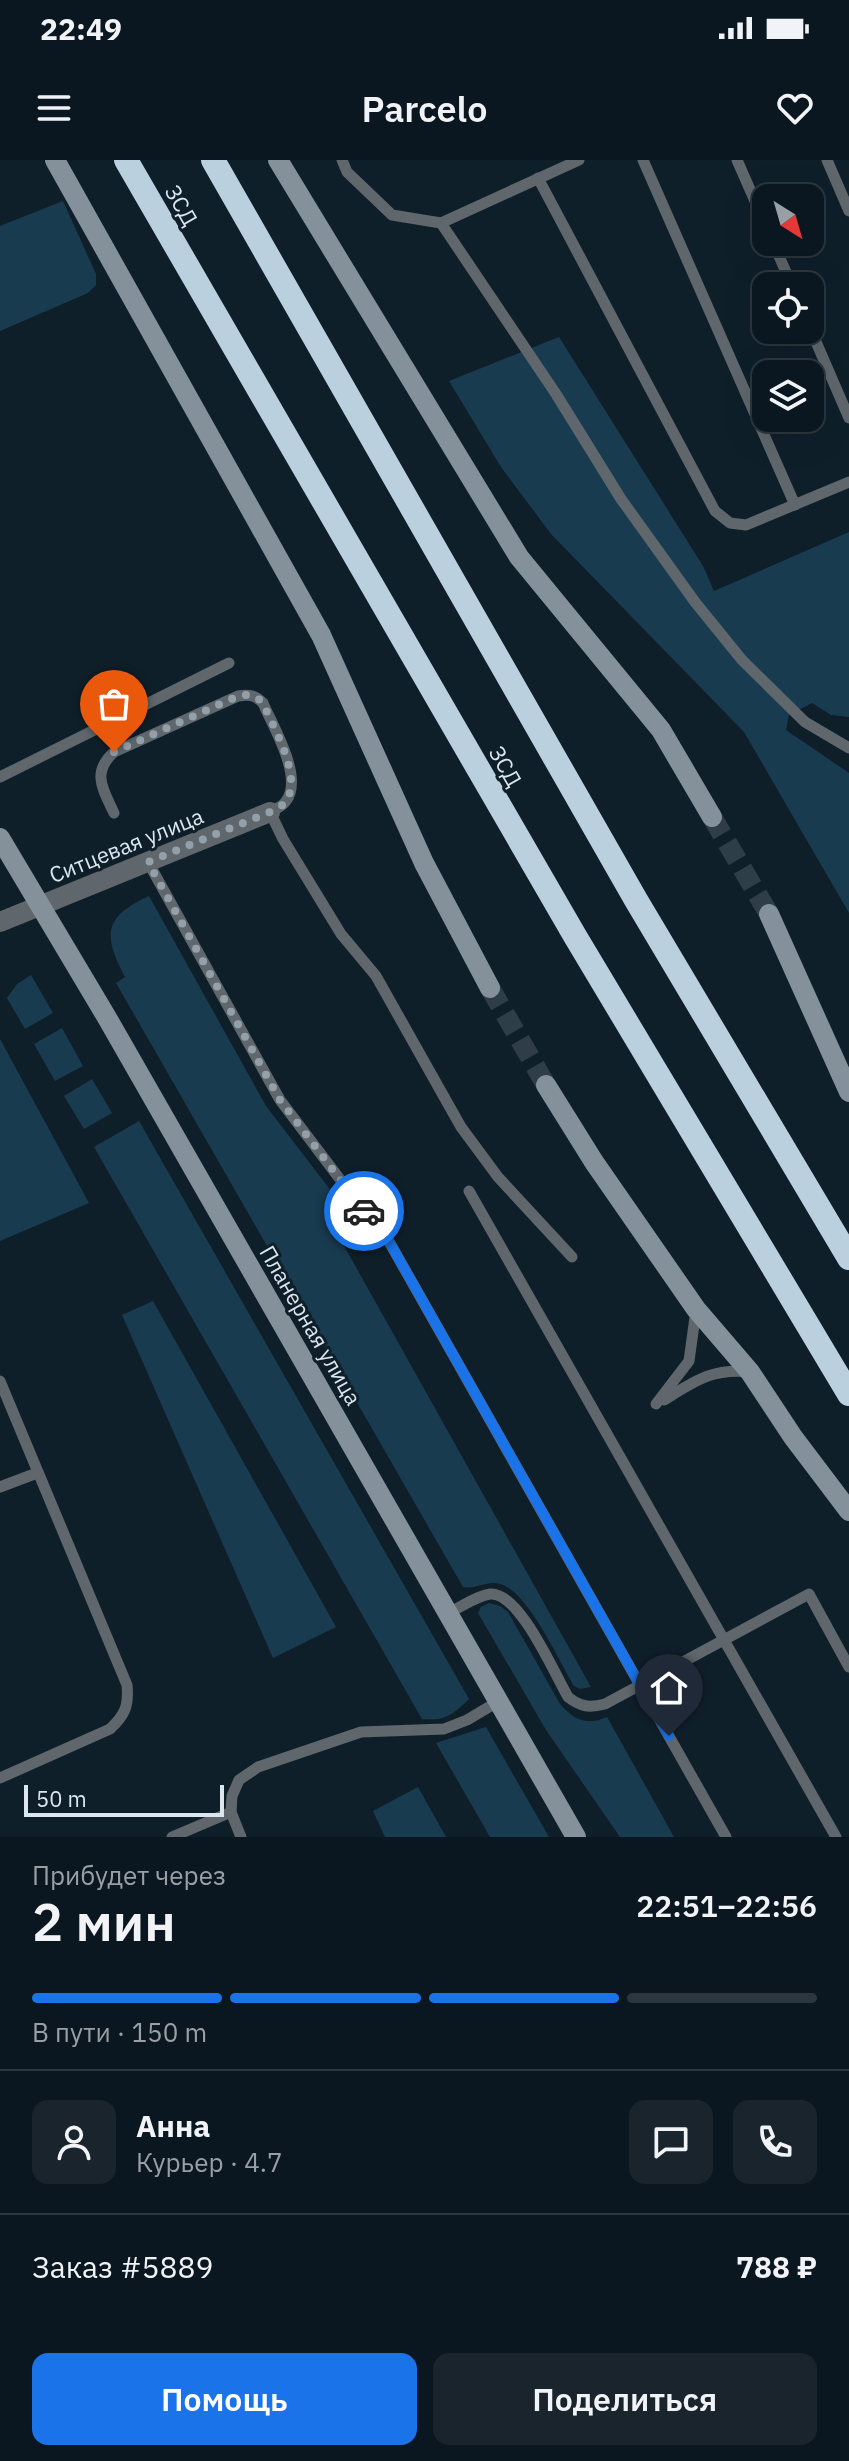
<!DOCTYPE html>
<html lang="ru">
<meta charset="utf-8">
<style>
:root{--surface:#0b1720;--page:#19242d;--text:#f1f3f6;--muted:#9a9fa5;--line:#2b363e;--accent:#1a73e8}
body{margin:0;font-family:"IBM Plex Sans",sans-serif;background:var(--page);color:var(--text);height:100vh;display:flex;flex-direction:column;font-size:30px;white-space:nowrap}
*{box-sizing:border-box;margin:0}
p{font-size:26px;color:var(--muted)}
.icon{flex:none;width:44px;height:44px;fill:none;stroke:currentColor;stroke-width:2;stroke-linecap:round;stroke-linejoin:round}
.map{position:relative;height:1677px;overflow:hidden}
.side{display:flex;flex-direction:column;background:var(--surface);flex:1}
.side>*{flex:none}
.needle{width:52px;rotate:143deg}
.tools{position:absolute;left:752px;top:24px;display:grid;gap:16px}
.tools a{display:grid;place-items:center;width:72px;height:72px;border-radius:16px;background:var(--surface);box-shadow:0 8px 32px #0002,0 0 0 2px var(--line);font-size:40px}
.scale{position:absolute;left:24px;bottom:20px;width:200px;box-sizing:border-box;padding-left:8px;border:4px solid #dbe6ee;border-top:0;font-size:22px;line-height:28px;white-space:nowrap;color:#dbe6ee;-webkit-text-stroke:6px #0f1f2a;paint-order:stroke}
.pin{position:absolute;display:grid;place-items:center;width:68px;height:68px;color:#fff;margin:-82px -34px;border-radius:50% 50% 50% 0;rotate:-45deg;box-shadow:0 0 8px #0007}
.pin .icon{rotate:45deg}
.courier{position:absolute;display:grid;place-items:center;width:80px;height:80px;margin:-40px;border:6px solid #1a73e8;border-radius:50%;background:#fff;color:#222;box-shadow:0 2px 10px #0007}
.head em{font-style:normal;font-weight:600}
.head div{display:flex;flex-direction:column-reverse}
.head{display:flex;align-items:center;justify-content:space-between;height:136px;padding:0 32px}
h1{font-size:52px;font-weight:600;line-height:60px}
.bar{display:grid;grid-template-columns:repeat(4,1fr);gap:12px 8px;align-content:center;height:96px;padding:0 32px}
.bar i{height:10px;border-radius:6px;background:var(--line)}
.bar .on{background:var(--accent)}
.bar p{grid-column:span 4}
.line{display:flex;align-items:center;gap:20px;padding:0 32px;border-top:2px solid var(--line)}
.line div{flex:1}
.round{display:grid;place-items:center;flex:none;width:84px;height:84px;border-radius:16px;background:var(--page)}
.button{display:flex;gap:16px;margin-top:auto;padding:16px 32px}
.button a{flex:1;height:92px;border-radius:16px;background:var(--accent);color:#fff;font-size:32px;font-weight:600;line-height:92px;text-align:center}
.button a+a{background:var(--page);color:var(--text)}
.status{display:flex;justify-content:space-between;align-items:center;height:56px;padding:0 40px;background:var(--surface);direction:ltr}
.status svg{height:22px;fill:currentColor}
header{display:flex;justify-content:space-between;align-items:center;height:104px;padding:0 32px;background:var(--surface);font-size:36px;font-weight:600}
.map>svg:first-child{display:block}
.green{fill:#193b50}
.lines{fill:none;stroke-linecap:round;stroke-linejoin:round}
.secondary-tunnel{stroke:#2e3d47;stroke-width:20;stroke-dasharray:20 10;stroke-linecap:butt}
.lane{stroke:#5f676d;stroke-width:11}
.street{stroke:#5f676d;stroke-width:20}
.secondary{stroke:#84919b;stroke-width:20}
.highway{stroke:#bbd0df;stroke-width:24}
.done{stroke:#94a0a9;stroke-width:8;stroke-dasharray:0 14.4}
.route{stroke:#1a73e8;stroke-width:10}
.labels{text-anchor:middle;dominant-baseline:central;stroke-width:6;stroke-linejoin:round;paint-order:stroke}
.street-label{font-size:22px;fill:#dbe6ee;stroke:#0f1f2a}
</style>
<div class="status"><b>22:49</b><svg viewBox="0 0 49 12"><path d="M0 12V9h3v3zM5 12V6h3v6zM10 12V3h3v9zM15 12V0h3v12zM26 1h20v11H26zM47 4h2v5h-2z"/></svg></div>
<header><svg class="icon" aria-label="menu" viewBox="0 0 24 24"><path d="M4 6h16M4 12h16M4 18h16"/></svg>Parcelo<svg class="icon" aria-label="heart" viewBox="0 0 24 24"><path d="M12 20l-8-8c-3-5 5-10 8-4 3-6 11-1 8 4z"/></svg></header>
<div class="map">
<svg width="849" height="1677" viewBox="0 0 849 1677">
<rect width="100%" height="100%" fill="#0f1f2a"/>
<g class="green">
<polygon points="63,41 96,114 96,125 88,133 0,171 0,66"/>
<polygon points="559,177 703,406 714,431 849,372 849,557 831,555 812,543 789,555 786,570 849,613 849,753 744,572 551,374 501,307 449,221"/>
<path d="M149,736L266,946L355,1062L338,1075L591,1527L580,1529L574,1526C559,1501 527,1430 500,1424C487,1420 476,1430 463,1427L116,823L125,817C103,775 103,757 149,736Z"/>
<polygon points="31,815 53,853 25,869 7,838 17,824"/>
<polygon points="62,868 83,906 55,921 34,884"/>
<polygon points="0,879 89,1043 0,1081"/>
<polygon points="92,919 112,953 84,969 64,936"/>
<path d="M139,961L469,1539C452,1555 446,1561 422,1559L94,987Z"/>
<polygon points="153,1141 336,1467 273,1498 122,1155"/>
<path d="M489,1443L500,1446L508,1452L560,1544C574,1560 587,1566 607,1557L674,1677H620L546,1570L478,1453L481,1447Z"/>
<polygon points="486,1567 549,1677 490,1677 436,1583"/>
<polygon points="418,1627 446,1677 385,1677 373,1651"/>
</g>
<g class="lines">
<g class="secondary-tunnel">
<polyline points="712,657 769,754"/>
<polyline points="490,828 546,925"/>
</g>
<g class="lane">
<polyline points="342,0 347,12 392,55 441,63 579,0"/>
<polyline points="643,0 795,345"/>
<polyline points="737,0 766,66"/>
<polyline points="827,0 849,51"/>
<polyline points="538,18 715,351 730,363 746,365 849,322"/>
<polyline points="441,63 556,234 621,339 695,442 742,500 805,562 849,588"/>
<polyline points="773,82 792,126"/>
<polyline points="810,168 849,258"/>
<polyline points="0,617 229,503"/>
<path d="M114,653C103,629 91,613 114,592L238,536C249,534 255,535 263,543C273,567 304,617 286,641C283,646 276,649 270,652L283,679L341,774L376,816L461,967L498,1017L572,1097"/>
<polyline points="148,702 280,940 367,1055 387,1078 726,1677"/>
<polyline points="469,1031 836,1677"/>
<path d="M0,1221L127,1525C129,1546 125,1555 110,1569L0,1618"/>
<path d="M664,1240C695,1221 712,1208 750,1212"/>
<polyline points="656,1244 689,1201 696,1150"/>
<polyline points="0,1327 37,1313"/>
<path d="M449,1453C461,1447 476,1436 490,1434C519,1431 554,1513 568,1537C581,1547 589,1548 605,1544L809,1434L849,1507"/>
<polyline points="231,1652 241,1677"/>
<polyline points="172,1677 231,1652 232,1636 239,1620 258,1607 361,1572 444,1569 467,1560 499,1541"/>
</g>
<polyline class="street" points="0,762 270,652"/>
<g class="secondary">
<polyline points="55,0 321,475 424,703 490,828"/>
<polyline points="278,0 519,397 661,570 712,657"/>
<polyline points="0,678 106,856 576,1677"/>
<polyline points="769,754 849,932"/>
<polyline points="546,925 594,1002 696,1149 750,1212 793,1277 849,1351"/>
</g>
<g class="highway">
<polyline points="126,0 575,776 849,1234"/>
<polyline points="213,0 636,740 849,1098"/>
</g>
</g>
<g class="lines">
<path class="done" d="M114,592L238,536C249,534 255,535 263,543C273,567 303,617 286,641C283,646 276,649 270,652L148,702L280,940L364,1051"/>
<polyline class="route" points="364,1051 387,1078 669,1576"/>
</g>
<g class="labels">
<g class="street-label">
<text transform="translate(182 45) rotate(60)">ЗСД</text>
<text transform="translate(506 606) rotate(60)">ЗСД</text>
<text transform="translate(126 685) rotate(-22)">Ситцевая улица</text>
<text transform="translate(311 1165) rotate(60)">Планерная улица</text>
</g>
</g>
</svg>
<div class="tools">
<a><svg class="needle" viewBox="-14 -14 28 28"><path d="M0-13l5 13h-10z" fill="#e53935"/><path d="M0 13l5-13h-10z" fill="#9a9fa5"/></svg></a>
<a><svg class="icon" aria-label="locate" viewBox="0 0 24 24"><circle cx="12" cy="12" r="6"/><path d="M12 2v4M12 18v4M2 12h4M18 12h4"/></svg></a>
<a><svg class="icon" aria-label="layers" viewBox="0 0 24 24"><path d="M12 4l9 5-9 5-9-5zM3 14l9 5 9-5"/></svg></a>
</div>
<div class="scale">50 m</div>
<div class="pin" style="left:114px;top:592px;background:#ea580c"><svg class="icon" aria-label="bag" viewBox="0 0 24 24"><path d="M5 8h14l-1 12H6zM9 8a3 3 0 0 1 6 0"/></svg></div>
<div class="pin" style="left:669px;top:1576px;background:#1f2937"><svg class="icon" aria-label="home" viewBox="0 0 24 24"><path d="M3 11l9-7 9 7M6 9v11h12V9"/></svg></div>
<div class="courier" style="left:364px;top:1051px"><svg class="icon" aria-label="car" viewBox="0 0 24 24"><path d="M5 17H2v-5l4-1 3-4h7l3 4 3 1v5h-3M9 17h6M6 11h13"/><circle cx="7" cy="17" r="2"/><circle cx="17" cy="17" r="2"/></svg></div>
</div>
<section class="side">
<div class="head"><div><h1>2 мин</h1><p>Прибудет через</p></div><em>22:51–22:56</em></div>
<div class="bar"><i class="on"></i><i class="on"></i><i class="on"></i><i></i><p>В пути · 150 m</p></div>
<div class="line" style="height:144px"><a class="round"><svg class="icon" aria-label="person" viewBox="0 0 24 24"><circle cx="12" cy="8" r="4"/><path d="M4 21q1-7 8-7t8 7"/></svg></a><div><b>Анна</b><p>Курьер · 4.7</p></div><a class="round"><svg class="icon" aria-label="chat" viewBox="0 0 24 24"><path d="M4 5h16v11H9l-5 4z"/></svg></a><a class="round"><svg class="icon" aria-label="phone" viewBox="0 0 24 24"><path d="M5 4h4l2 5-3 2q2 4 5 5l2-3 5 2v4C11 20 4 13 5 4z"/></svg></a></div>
<div class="line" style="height:104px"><div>Заказ #5889</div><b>788 ₽</b></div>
<div class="button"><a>Помощь</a><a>Поделиться</a></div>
</section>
